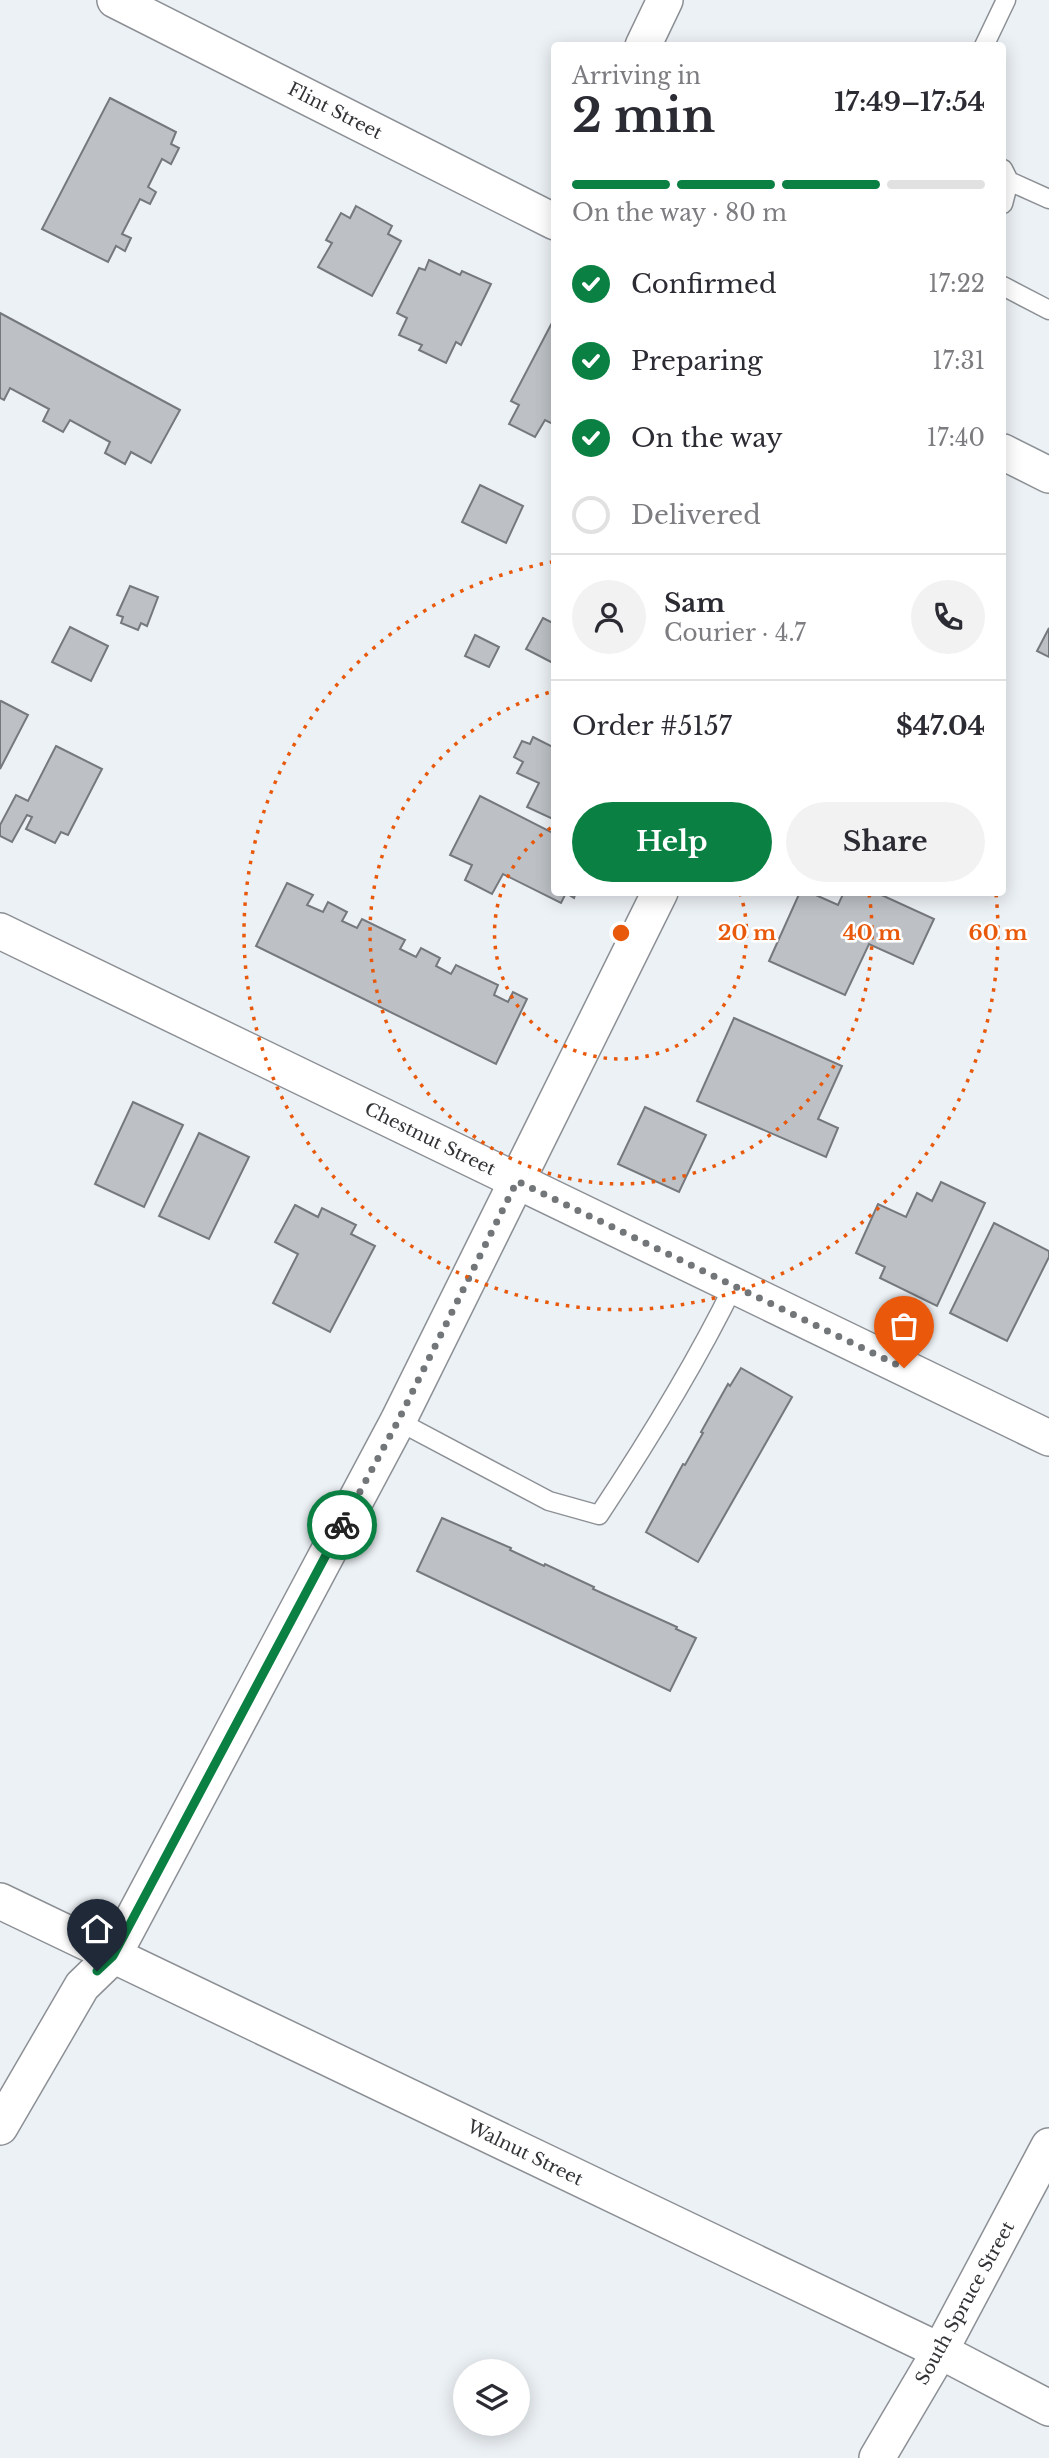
<!DOCTYPE html>
<meta charset="utf-8">
<style>
:root{--surface:#fff;--page:#f2f2f3;--text:#2b2b33;--muted:#7c7c81;--line:#e1e1e2;--accent:#0b8043}
body{margin:0;font-family:"Libre Baskerville",serif;background:var(--page);color:var(--text);height:100vh;display:flex;flex-direction:column;font-size:26px;white-space:nowrap}
*{box-sizing:border-box;margin:0}
p{font-size:23px;color:var(--muted)}
.icon{flex:none;width:38px;height:38px;fill:none;stroke:currentColor;stroke-width:2;stroke-linecap:round;stroke-linejoin:round}
.map{position:relative;flex:1;overflow:hidden}
.details{position:absolute;left:551px;top:42px;width:455px;height:854px;display:flex;flex-direction:column;background:var(--surface);border-radius:7px;box-shadow:0 4px 18px #0003}
.details>*{flex:none}
.tools{position:absolute;left:453px;top:2359px;display:grid;gap:14px}
.tools a{display:grid;place-items:center;width:77px;height:77px;border-radius:50%;background:var(--surface);box-shadow:0 4px 18px #0003;font-size:35px}
.pin{position:absolute;display:grid;place-items:center;width:60px;height:60px;color:#fff;margin:-72px -30px;border-radius:50% 50% 50% 0;rotate:-45deg;box-shadow:0 0 7px #0007}
.pin .icon{rotate:45deg}
.courier{position:absolute;display:grid;place-items:center;width:70px;height:70px;margin:-35px;border:5px solid #0b8043;border-radius:50%;background:#fff;color:#222;box-shadow:0 2px 9px #0007}
.overview em{font-style:normal;font-weight:700}
.overview div{display:flex;flex-direction:column-reverse}
.overview{display:flex;align-items:center;justify-content:space-between;height:119px;padding:0 21px}
h1{font-size:46px;font-weight:700;line-height:52px}
.bar{display:grid;grid-template-columns:repeat(4,1fr);gap:10px 7px;align-content:center;height:84px;padding:0 21px}
.bar i{height:9px;border-radius:5px;background:var(--line)}
.bar .on{background:var(--accent)}
.bar p{grid-column:span 4}
.line{display:flex;align-items:center;gap:18px;padding:0 21px;border-top:2px solid var(--line)}
.line div{flex:1}
.round{display:grid;place-items:center;flex:none;width:74px;height:74px;border-radius:37px;background:var(--page)}
ol{padding:0 21px;list-style:none}
li{display:flex;align-items:center;gap:21px;height:77px}
li p{margin-inline-start:auto}
li .icon{padding:7px;border-radius:50%;background:var(--accent);color:#fff;stroke-width:4}
li:last-child{color:var(--muted)}
li i{width:38px;height:38px;border:4px solid var(--line);border-radius:50%}
.button{display:flex;gap:14px;margin-top:auto;padding:14px 21px}
.button a{flex:1;height:80px;border-radius:42px;background:var(--accent);color:#fff;font-size:28px;font-weight:700;line-height:80px;text-align:center}
.button a+a{background:var(--page);color:var(--text)}
.map>svg:first-child{display:block}
.building{fill:#bdc1c6;stroke:#75797d;stroke-width:2}
.lines{fill:none;stroke-linecap:round;stroke-linejoin:round}
.service-casing{stroke:#8c9095;stroke-width:21}
.minor-casing{stroke:#8c9095;stroke-width:38}
.service{stroke:#fff;stroke-width:18}
.minor{stroke:#fff;stroke-width:35}
.done{stroke:#727678;stroke-width:7;stroke-dasharray:0 12.6}
.route{stroke:#0b8043;stroke-width:9}
.ring{fill:none;stroke:#e8590c;stroke-width:3.5;stroke-dasharray:3.5 7}
.labels{text-anchor:middle;dominant-baseline:central;stroke-width:5;stroke-linejoin:round;paint-order:stroke}
.street-label{font-size:18px;fill:#313335;stroke:#fff}
.centre{fill:#e8590c;stroke:#fff;stroke-width:3.5}
.ring-label{font-size:21px;text-anchor:middle;font-weight:bold;fill:#e8590c;stroke:#fff;stroke-width:5;stroke-linejoin:round;paint-order:stroke}
</style>
<div class="map">
<svg width="1049" height="2458" viewBox="0 0 1049 2458">
<rect width="100%" height="100%" fill="#ecf1f5"/>
<g class="building">
<polygon points="110,98 176,132 171,144 179,148 171,164 162,159 148,187 156,192 150,204 140,199 122,234 131,238 125,251 116,246 108,262 42,229"/>
<polygon points="356,206 392,226 388,234 401,241 372,296 318,267 332,243 326,240 341,213 350,218"/>
<polygon points="429,260 460,275 462,271 491,284 461,345 456,342 446,363 419,350 422,345 399,335 407,318 397,313 419,268 425,270"/>
<polygon points="0,313 180,410 151,463 131,452 125,464 105,453 110,442 70,420 63,432 43,421 49,409 10,388 4,400 0,398"/>
<polygon points="555,317 555,425 545,420 535,437 509,424 519,405 511,401"/>
<polygon points="480,485 523,506 506,543 462,522"/>
<polygon points="130,586 158,597 147,626 141,623 138,630 121,623 123,617 117,615"/>
<polygon points="543,618 555,624 555,664 526,649"/>
<polygon points="70,627 108,646 91,681 52,662"/>
<polygon points="1049,628 1049,657 1037,651"/>
<polygon points="475,635 499,647 489,667 465,656"/>
<polygon points="1,701 28,715 0,769 0,702"/>
<polygon points="533,737 555,748 555,820 527,807 539,783 517,773 523,762 514,757 522,741 530,744"/>
<polygon points="56,746 102,769 68,835 61,832 55,843 26,829 32,817 27,815 12,842 0,836 0,825 16,795 28,801"/>
<polygon points="480,796 555,834 555,892 576,892 574,898 566,893 561,903 503,874 492,894 465,880 472,865 450,855"/>
<polygon points="287,883 313,895 307,905 323,912 328,902 347,912 342,921 357,928 362,919 405,940 400,949 416,957 421,948 440,958 436,966 451,974 456,965 498,985 494,995 508,1002 513,992 527,999 496,1064 256,946"/>
<polygon points="800,892 809,892 838,905 844,892 875,892 934,919 913,964 869,944 845,995 769,961"/>
<polygon points="734,1018 842,1066 818,1119 838,1128 826,1157 697,1101"/>
<polygon points="133,1102 183,1125 144,1207 95,1184"/>
<polygon points="645,1107 706,1135 679,1192 618,1164"/>
<polygon points="199,1133 249,1157 209,1239 159,1216"/>
<polygon points="941,1182 985,1203 937,1306 880,1278 885,1267 856,1253 878,1204 906,1217 917,1193 932,1201"/>
<polygon points="295,1205 318,1217 322,1208 356,1225 351,1234 375,1246 330,1332 273,1303 298,1254 275,1242"/>
<polygon points="994,1223 1049,1251 1049,1257 1007,1341 950,1313"/>
<polygon points="741,1368 792,1397 698,1562 646,1532 683,1464 685,1465 703,1433 701,1432 728,1384 730,1386"/>
<polygon points="442,1518 511,1548 510,1550 544,1566 545,1564 594,1587 593,1589 677,1627 676,1629 696,1638 670,1691 417,1571"/>
</g>
<g class="lines">
<defs>
<g id="service">
<polyline points="984,46 1006,0"/>
<polyline points="1003,169 1009,181 1049,199"/>
<polyline points="1003,204 1009,181"/>
<polyline points="1003,286 1049,310"/>
<path d="M398,1421L549,1501L599,1515C648,1441 695,1365 734,1285"/>
</g>
<g id="minor">
<polyline points="115,0 555,222"/>
<polyline points="643,46 665,0"/>
<polyline points="1003,452 1049,475"/>
<polyline points="0,931 1049,1438"/>
<polyline points="0,1901 940,2351 1049,2408"/>
<polyline points="0,2127 82,1986 113,1956 398,1421 660,892"/>
<polyline points="877,2458 940,2351 1049,2146"/>
</g>
</defs>
<use href="#service" class="service-casing"/>
<use href="#minor" class="minor-casing"/>
<use href="#service" class="service"/>
<use href="#minor" class="minor"/>
</g>
<g class="lines">
<polyline class="done" points="342,1525 398,1421 517,1181 904,1368"/>
<polyline class="route" points="97,1971 113,1956 342,1525"/>
</g>
<g class="ring">
<path d="M740 893A126 126 0 1 1 554 826"/>
<path d="M869 894A251 251 0 1 1 554 691"/>
<path d="M996 894A377 377 0 1 1 552 562"/>
</g>
<g class="labels">
<g class="street-label">
<text transform="translate(335 111) rotate(27)">Flint Street</text>
<text transform="translate(430 1139) rotate(26)">Chestnut Street</text>
<text transform="translate(525 2153) rotate(26)">Walnut Street</text>
<text transform="translate(965 2303) rotate(-61)">South Spruce Street</text>
</g>
</g>
<circle cx="621" cy="933" r="10" class="centre"/>
<g class="ring-label">
<text x="747" y="940">20 m</text>
<text x="872" y="940">40 m</text>
<text x="998" y="940">60 m</text>
</g>
</svg>
<div class="tools">
<a><svg class="icon" aria-label="layers" viewBox="0 0 24 24"><path d="M12 4l9 5-9 5-9-5zM3 14l9 5 9-5"/></svg></a>
</div>
<div class="pin" style="left:904px;top:1368px;background:#ea580c"><svg class="icon" aria-label="bag" viewBox="0 0 24 24"><path d="M5 8h14l-1 12H6zM9 8a3 3 0 0 1 6 0"/></svg></div>
<div class="pin" style="left:97px;top:1971px;background:#1f2937"><svg class="icon" aria-label="home" viewBox="0 0 24 24"><path d="M3 11l9-7 9 7M6 9v11h12V9"/></svg></div>
<div class="courier" style="left:342px;top:1525px"><svg class="icon" aria-label="bike" viewBox="0 0 24 24"><circle cx="6" cy="16" r="4"/><circle cx="18" cy="16" r="4"/><path d="M6 16l4-8h5l3 8M10 8l3 8H6M13 5h3"/></svg></div>
<section class="details">
<div class="overview"><div><h1>2 min</h1><p>Arriving in</p></div><em>17:49–17:54</em></div>
<div class="bar"><i class="on"></i><i class="on"></i><i class="on"></i><i></i><p>On the way · 80 m</p></div>
<ol>
<li><svg class="icon" aria-label="check" viewBox="0 0 24 24"><path d="M5 12l5 5 9-10"/></svg>Confirmed<p>17:22</p></li>
<li><svg class="icon" aria-label="check" viewBox="0 0 24 24"><path d="M5 12l5 5 9-10"/></svg>Preparing<p>17:31</p></li>
<li><svg class="icon" aria-label="check" viewBox="0 0 24 24"><path d="M5 12l5 5 9-10"/></svg>On the way<p>17:40</p></li>
<li><i></i>Delivered</li>
</ol>
<div class="line" style="height:126px"><a class="round"><svg class="icon" aria-label="person" viewBox="0 0 24 24"><circle cx="12" cy="8" r="4"/><path d="M4 21q1-7 8-7t8 7"/></svg></a><div><b>Sam</b><p>Courier · 4.7</p></div><a class="round"><svg class="icon" aria-label="phone" viewBox="0 0 24 24"><path d="M5 4h4l2 5-3 2q2 4 5 5l2-3 5 2v4C11 20 4 13 5 4z"/></svg></a></div>
<div class="line" style="height:91px"><div>Order #5157</div><b>$47.04</b></div>
<div class="button"><a>Help</a><a>Share</a></div>
</section>
</div>
